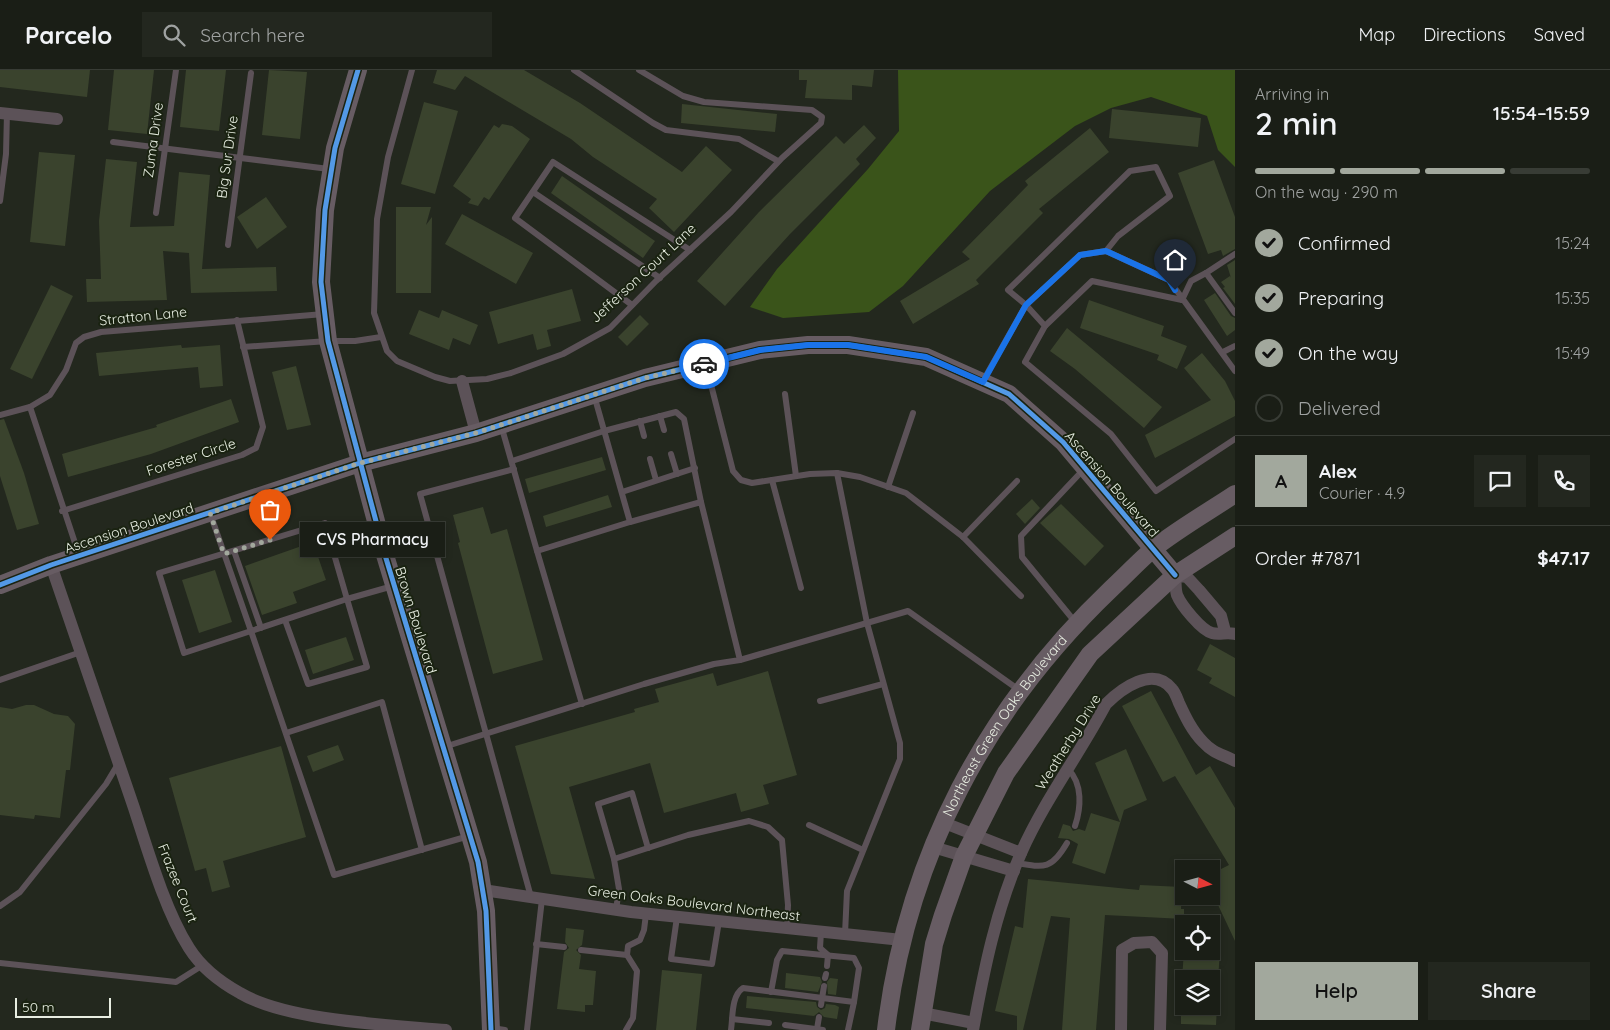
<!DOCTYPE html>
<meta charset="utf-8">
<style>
:root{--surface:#1a1e16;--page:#23271f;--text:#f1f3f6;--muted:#9fa2a1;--line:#383c35;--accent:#a2a89d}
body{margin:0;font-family:Quicksand,sans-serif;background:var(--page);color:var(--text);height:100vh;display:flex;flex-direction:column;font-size:19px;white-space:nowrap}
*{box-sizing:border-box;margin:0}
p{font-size:16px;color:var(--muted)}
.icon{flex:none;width:28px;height:28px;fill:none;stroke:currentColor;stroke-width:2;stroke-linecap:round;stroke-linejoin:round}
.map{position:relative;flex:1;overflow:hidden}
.drawer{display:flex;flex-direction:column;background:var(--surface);width:375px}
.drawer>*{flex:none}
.needle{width:32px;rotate:96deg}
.fabs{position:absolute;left:1175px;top:790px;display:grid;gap:10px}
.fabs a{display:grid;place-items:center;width:45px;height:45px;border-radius:0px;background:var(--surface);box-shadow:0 2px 8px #0003,0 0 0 1px var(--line);font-size:25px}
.scale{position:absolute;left:15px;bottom:12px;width:96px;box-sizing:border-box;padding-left:5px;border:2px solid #e7ede1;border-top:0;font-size:14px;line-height:18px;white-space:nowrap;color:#e7ede1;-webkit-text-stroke:4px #1a2311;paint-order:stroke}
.pin{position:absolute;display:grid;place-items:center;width:42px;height:42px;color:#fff;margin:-51px -21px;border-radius:50% 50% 50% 0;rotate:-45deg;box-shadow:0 0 5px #0007}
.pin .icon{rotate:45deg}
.courier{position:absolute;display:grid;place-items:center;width:50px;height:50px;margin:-25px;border:4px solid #1a73e8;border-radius:50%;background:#fff;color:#222;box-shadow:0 1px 6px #0007}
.bubble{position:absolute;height:35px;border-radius:0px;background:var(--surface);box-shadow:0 2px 8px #0003,0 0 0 1px var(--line);font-size:16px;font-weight:600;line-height:35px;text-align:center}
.overview em{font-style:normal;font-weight:600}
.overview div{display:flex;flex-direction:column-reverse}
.overview{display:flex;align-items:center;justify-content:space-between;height:85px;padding:0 20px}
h1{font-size:32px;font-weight:600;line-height:38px}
.bar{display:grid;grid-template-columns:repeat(4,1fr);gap:8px 5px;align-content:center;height:60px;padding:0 20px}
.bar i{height:6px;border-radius:4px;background:var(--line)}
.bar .on{background:var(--accent)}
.bar p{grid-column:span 4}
.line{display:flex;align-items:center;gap:12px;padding:0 20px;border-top:1px solid var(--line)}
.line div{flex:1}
.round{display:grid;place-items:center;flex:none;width:52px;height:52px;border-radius:0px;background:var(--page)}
ol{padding:0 20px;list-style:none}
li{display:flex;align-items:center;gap:15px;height:55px}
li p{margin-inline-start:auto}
li .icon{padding:5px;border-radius:50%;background:var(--accent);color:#111;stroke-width:4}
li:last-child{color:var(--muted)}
li i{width:28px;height:28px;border:2px solid var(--line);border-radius:50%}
.action{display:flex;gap:10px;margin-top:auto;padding:10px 20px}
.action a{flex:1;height:58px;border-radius:0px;background:var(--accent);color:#111;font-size:20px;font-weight:600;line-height:58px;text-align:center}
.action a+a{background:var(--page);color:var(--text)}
header{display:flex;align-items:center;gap:30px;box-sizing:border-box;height:70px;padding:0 25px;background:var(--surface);border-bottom:1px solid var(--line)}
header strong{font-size:24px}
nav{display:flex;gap:28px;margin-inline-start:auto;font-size:18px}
.search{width:350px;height:45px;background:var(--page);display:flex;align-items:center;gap:12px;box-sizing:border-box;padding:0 18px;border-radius:0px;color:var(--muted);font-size:19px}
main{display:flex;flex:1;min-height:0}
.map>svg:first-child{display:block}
.forest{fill:#3a541a}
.building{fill:#3a432d}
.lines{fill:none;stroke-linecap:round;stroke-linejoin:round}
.lane{stroke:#5c5258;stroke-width:6}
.street{stroke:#5c5258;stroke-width:12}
.secondary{stroke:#675c63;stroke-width:18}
.cycleway-casing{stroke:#1a2311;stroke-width:8}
.cycleway{stroke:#5399e6;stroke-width:5}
.done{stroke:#a2a89d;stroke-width:5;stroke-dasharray:0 9}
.route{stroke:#1a73e8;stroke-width:6}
.labels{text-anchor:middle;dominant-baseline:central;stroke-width:4;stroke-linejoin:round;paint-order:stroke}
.street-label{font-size:14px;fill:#e7ede1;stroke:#1a2311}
</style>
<header>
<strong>Parcelo</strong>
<div class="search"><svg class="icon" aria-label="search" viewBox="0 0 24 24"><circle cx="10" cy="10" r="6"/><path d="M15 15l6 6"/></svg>Search here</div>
<nav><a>Map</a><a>Directions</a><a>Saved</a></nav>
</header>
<main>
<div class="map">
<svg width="1235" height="960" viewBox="0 0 1235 960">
<rect width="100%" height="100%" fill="#23281e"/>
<polygon class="forest" points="898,0 1235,0 1235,97 1218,80 1207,46 1151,27 1111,38 1075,56 990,121 903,216 869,242 783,248 750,237 777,199 868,99 899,61"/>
<g class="building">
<polygon points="0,0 90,0 87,27 0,17"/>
<polygon points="114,0 154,0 147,64 108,60"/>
<polygon points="186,0 226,0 219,61 180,57"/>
<polygon points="269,0 307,2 300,69 262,65"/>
<polygon points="437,0 524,0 580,33 682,102 706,76 732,100 674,162 649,138 657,129 593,87 571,69 465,6 455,20 433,13"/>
<polygon points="799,0 874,0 872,17 852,15 852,30 805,28 807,10 799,10"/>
<polygon points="424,32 458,41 435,124 401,114"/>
<polygon points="682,34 777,44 775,62 681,53"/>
<polygon points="1112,39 1201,48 1198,77 1109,68"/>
<polygon points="502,54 512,56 530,69 489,130 484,127 478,136 468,133 471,129 453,116 494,55 499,58"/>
<polygon points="864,55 876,68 856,89 860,94 790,164 725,236 697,211 759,142 836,66 844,74"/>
<polygon points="1090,58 1109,82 1039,139 1043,143 976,210 979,214 913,254 900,231 970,189 962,182 1028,115 1025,111"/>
<polygon points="39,82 75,85 65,176 30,172"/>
<polygon points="106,89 137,92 130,157 174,156 179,102 210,105 202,199 276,197 277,221 191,223 189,183 163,181 167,230 87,232 86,209 101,209 99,151"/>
<polygon points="1214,90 1235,147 1235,179 1223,186 1221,180 1208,184 1178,103"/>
<polygon points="562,106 655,171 643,188 551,123"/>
<polygon points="266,127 287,157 257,179 237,147"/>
<polygon points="396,137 431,137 426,155 432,147 431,223 396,223"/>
<polygon points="462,144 533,183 516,214 445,174"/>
<polygon points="1235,190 1235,234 1223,218 1225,217 1221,212 1230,206 1231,208 1227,195"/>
<polygon points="51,215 73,226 32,309 10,299"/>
<polygon points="572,219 581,251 547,260 551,276 537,280 533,264 498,274 489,242"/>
<polygon points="1215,223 1231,246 1235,248 1235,260 1227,266 1204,230"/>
<polygon points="1089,230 1164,256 1161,266 1187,276 1177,299 1157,290 1159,285 1080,258"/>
<polygon points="419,240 439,248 442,240 478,255 470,275 453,268 449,280 409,264"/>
<polygon points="640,245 649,254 627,276 618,267"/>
<polygon points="1067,258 1162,337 1144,358 1075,299 1050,281"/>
<polygon points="181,275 182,278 220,275 223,316 200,318 198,297 99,306 96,283"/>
<polygon points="1202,283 1225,311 1235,331 1235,346 1155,388 1145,365 1211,330 1184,298"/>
<polygon points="296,296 311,355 287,360 272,302"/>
<polygon points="231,329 239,352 151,384 68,407 62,384 157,357 156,355"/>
<polygon points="4,349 24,403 39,454 17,460 0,406 0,350"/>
<polygon points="602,387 606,400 529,423 525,409"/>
<polygon points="608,425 612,437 546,457 543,446"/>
<polygon points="1032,429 1040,438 1025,454 1016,444"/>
<polygon points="1061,434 1104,476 1085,496 1040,453"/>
<polygon points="483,437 491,464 507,459 543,590 493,604 458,473 460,472 453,445"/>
<polygon points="313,472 326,510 293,522 297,533 262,545 245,496"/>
<polygon points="215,500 232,552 199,563 182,510"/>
<polygon points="346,567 354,590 313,604 305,580"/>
<polygon points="1210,574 1235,588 1235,627 1209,613 1212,608 1197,600"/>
<polygon points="768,601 797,705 763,715 769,734 741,742 736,723 664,743 650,693 569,717 595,809 551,804 515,676 635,642 634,639 659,632 655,619 713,603 717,616"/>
<polygon points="1151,621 1196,705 1210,696 1235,738 1235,871 1211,820 1211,804 1229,795 1175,706 1163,712 1122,636"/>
<polygon points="26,635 34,635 54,644 68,646 75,654 70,700 66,700 60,748 35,745 34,749 0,745 0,637 12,639"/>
<polygon points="338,675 344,690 313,702 307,686"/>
<polygon points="281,676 306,767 223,791 230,817 212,822 206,798 195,801 169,708"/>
<polygon points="1126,679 1147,730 1124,740 1105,804 1072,793 1078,774 1069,769 1058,768 1063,754 1070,756 1073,761 1079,759 1085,761 1091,743 1120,752 1095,693"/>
<polygon points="1028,809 1139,820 1140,815 1182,817 1181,839 1184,839 1184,849 1105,845 1096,960 1062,960 1070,848 1051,846 1023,960 1017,960 1017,946 995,941 1015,856 1023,858"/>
<polygon points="566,858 584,860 582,875 576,880 581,885 579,899 596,901 593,935 585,935 585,942 557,939 564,882 569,878 565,872"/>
<polygon points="1184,881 1220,881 1218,909 1182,909"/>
<polygon points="662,900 702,904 696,960 656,960"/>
<polygon points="786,903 820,907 822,912 818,922 785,918"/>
<polygon points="830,908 838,909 836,925 828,924 827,912"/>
<polygon points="747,926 816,932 817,937 821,940 825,938 826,934 835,935 839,937 837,949 824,947 819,942 814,946 746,938"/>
<polygon points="1181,936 1217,936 1216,955 1181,954"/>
</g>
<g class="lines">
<g class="lane">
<polyline points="412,0 388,87 377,149 374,243 387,281 397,291 435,307 450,311 487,309 511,303 563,284 610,258 656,211 731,142 782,88 821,53 822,47 812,40 704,32 683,26 639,0"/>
<polyline points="574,0 653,53 666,60 739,69 778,91"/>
<polyline points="113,72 329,99"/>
<polyline points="533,122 660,208"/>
<polyline points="0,131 6,84 7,43"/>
<polyline points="156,143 176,0"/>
<polyline points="228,175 251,3"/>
<polyline points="1106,181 1118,166 1170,126 1156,97 1130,101 1008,220 1026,235 1045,256 1025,292 1111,364 1156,421 1235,369"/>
<polyline points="1206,203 1235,184"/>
<polyline points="1182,230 1191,211 1206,203 1235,243"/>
<polyline points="632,235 515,148 553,92 690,180"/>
<polyline points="1045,256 1092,211 1182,230"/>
<polyline points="243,277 328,271 355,271 381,267"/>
<polyline points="1223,282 1235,276"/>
<polyline points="706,295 733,401 741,410 752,413 810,404 837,403 860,407 906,423 963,467 1021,526"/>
<polyline points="983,311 1026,235 1080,185 1106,181 1169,210 1235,301"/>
<polyline points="785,324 796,406"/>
<polyline points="30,337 79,485"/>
<polyline points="0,345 30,337 50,325 66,300 76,273 84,267 101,262 324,244"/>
<polyline points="660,346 664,360"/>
<polyline points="640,351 644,366"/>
<polyline points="501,355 537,481 630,452"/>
<polyline points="671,384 677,404"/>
<polyline points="650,389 656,410"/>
<polyline points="512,391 604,361 676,342 684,349 701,432"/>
<polyline points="514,399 420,424 531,827"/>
<polyline points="837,403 867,553 900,673 900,689 847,821 845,864"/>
<polyline points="772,410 801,518"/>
<polyline points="888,417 913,343"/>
<polyline points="622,422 695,398"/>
<polyline points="62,441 242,385 256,378 263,357 237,250"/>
<polyline points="210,443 251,561 347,529 367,597 308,614 285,550"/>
<polyline points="963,467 1017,411"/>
<polyline points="234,481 261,558"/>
<polyline points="537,481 582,634"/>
<polyline points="386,484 433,471"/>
<polyline points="393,516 347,529 325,453 159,503 184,583 251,561 334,805 469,766"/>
<polyline points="1076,553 1022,487 1021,466 1084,399"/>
<polyline points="740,590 908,541 1019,620"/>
<polyline points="0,610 81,582"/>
<polyline points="820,631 883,614"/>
<polyline points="286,663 382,632 422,780"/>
<polyline points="444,677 644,614 714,594 740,590 701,432 630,452 594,325"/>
<path d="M1068,699C1083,714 1081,738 1075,756"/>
<polyline points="809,755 863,780"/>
<polyline points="614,789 598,734 632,723 648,778"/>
<path d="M1017,793C1045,798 1052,799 1067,773"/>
<polyline points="0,836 20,822 106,714 118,694"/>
<polyline points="616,840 619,819 614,789 688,765 749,751 768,757 782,770 788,835 787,858"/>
<polyline points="677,847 671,889 712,894 719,851"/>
<polyline points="821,862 820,878 828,885 827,896"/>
<polyline points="536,874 564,877"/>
<polyline points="581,880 627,885"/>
<polyline points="0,893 176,912 203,895"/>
<polyline points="825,908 826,904"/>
<polyline points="771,922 777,890 782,881 854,888 859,898 854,932"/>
<polyline points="821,935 824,916"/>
<polyline points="732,949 769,953"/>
<polyline points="785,955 823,960"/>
<polyline points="492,958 505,960"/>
<polyline points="817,959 819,947"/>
<polyline points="527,960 542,829"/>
<polyline points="626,960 633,948 637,901 627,885 628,876 640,870 644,860 646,844"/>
<path d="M731,960C733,947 731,926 743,918L854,932L848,960"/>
</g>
<g class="street">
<polyline points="0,43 57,49"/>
<polyline points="462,311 476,363"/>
<path d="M51,495C79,576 106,657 134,738C148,781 165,840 189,878C201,897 220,912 240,923C287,951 390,955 446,960"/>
<path d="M1225,561L1221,546L1199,520L1187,507L1175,505C1176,511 1175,519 1177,525C1181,535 1201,560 1212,563C1219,565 1227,562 1235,564"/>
<polyline points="942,752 1021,783"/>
<polyline points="933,777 1014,801"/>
<polyline points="483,820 631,842 902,870"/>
<polyline points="922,943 974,953"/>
<path d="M973,960C984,900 996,840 1021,783C1044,731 1079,685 1106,634C1121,619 1153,595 1172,619C1175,622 1177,628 1179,633C1185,646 1192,661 1203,672C1214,684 1222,684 1235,691"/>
<polyline points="1121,960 1122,880 1134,873 1152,872 1162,883 1160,960"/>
</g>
<g class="secondary">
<polyline points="358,0 335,78 325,140 321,212 328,271 385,485 478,792 486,841 491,960"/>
<polyline points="0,515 51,495 360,393 476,363 645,308 760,280 808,275 848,275 926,287 1009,324 1063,372 1175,505"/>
<path id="s1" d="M886,960C907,786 986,638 1112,518C1126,505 1139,491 1153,479C1178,459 1208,442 1235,424"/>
<polyline points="920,960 934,874 943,845 964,786 1006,703 1090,584 1175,505 1235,466"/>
</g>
<defs>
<g id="cycleway">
<polyline points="358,0 335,78 325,140 321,212 328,271 385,485 478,792 486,841 491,960"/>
<polyline points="0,515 51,495 360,393 476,363 645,308 760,280 808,275 848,275 926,287 1009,324 1063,372 1175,505"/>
</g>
</defs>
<use href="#cycleway" class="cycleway-casing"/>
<use href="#cycleway" class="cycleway"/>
</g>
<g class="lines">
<polyline class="done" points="270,470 224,484 210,443 360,393 476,363 645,308 704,294"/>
<polyline class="route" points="704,294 760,280 808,275 848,275 926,287 983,312 1026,235 1080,185 1106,181 1169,210 1175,220"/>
</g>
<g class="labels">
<g class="street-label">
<text transform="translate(153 70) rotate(-82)">Zuma Drive</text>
<text transform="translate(227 87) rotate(-82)">Big Sur Drive</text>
<text transform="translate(643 203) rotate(-43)">Jefferson Court Lane</text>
<text transform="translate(143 246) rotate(-6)">Stratton Lane</text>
<text transform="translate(191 387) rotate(-18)">Forester Circle</text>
<text transform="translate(1112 414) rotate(49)">Ascension Boulevard</text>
<text transform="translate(129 458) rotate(-18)">Ascension Boulevard</text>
<text transform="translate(416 550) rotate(73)">Brown Boulevard</text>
<text stroke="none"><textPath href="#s1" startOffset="331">Northeast Green Oaks Boulevard</textPath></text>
<text transform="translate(1068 672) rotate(-58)">Weatherby Drive</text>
<text transform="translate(178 813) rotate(68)">Frazee Court</text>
<text transform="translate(694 833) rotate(7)">Green Oaks Boulevard Northeast</text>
</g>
</g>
</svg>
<div class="fabs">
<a><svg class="needle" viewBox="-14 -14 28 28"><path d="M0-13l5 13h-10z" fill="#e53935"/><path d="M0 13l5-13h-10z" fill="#9fa2a1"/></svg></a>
<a><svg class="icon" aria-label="locate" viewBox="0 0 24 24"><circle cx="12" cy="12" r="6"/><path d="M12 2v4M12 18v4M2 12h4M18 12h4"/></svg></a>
<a><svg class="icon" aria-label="layers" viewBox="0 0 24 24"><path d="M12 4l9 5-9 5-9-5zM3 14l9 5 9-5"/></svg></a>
</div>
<div class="scale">50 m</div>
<div class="pin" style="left:270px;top:470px;background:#ea580c"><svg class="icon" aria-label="bag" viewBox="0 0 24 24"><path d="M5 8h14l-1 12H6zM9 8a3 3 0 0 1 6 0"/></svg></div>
<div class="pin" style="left:1175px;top:220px;background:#1f2937"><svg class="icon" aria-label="home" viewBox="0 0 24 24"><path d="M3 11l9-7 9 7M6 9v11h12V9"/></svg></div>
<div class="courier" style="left:704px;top:294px"><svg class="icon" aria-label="car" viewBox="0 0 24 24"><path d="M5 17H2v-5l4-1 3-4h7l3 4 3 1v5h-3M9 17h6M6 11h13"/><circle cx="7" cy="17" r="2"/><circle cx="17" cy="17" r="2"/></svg></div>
<div class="bubble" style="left:300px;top:452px;width:145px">CVS Pharmacy</div>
</div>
<section class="drawer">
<div class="overview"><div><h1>2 min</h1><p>Arriving in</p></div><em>15:54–15:59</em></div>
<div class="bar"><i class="on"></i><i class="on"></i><i class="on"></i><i></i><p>On the way · 290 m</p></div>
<ol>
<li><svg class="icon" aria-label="check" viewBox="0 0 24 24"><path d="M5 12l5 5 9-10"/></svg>Confirmed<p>15:24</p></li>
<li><svg class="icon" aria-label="check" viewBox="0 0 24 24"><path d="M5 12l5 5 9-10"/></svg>Preparing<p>15:35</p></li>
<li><svg class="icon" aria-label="check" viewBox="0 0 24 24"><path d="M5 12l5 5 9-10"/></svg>On the way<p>15:49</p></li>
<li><i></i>Delivered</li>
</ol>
<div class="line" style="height:90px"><b class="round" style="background:var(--accent);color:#111">A</b><div><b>Alex</b><p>Courier · 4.9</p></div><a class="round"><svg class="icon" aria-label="chat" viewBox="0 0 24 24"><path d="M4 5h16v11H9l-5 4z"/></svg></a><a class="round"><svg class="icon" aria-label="phone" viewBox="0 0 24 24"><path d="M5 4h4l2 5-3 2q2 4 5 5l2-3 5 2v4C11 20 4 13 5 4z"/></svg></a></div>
<div class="line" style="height:65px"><div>Order #7871</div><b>$47.17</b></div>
<div class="action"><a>Help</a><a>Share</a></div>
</section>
</main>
